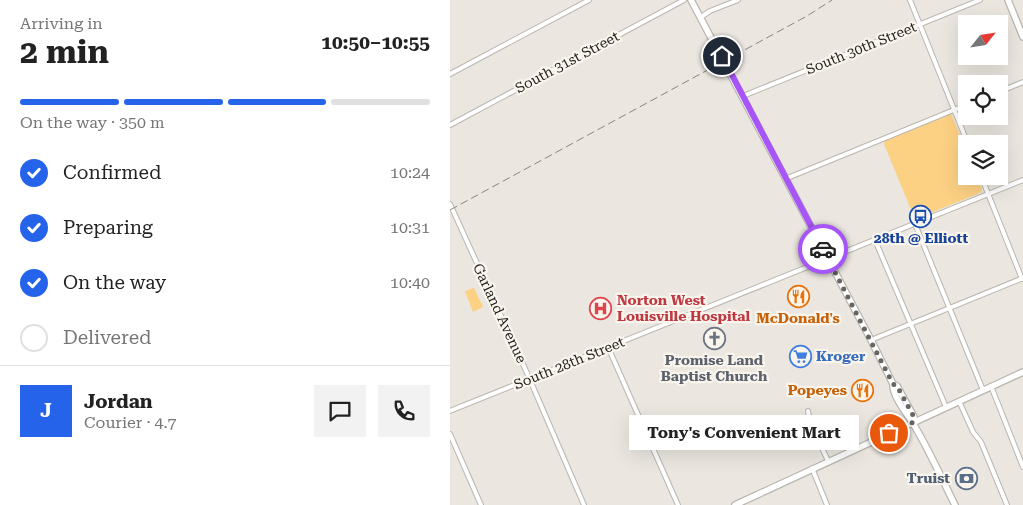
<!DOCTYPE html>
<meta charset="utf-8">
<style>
:root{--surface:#fff;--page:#f2f2f2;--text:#222;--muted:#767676;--line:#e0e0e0;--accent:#2563eb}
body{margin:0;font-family:"Roboto Serif",serif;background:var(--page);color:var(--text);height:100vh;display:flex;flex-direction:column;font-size:19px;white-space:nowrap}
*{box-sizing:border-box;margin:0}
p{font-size:16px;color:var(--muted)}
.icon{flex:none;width:28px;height:28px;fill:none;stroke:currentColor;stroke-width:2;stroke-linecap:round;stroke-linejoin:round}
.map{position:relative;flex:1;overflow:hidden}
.panel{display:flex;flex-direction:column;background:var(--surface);width:450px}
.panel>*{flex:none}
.needle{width:32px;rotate:60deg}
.tools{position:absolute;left:508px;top:15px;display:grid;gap:10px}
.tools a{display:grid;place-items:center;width:50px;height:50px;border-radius:0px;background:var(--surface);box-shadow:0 5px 20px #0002;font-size:25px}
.pin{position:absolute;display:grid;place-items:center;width:42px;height:42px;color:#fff;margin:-21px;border:2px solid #fff;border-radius:50%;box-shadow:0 1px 5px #0007}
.courier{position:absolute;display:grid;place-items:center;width:50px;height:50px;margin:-25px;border:4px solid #a855f7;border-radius:50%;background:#fff;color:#222;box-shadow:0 1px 6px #0007}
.bubble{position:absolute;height:35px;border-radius:0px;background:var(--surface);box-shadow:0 5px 20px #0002;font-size:16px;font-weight:700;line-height:35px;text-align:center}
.headline em{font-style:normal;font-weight:700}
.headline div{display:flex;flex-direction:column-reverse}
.headline{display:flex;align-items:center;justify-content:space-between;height:85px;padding:0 20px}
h1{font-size:32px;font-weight:700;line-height:38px}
.bar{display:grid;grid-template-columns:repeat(4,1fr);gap:8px 5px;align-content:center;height:60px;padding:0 20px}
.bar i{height:6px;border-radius:4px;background:var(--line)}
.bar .current{background:var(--accent)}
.bar p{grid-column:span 4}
.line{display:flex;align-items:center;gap:12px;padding:0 20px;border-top:1px solid var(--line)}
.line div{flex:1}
.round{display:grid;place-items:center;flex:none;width:52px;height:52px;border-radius:0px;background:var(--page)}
ol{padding:0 20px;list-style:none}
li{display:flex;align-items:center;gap:15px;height:55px}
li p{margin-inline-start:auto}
li .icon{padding:5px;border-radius:50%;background:var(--accent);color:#fff;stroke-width:4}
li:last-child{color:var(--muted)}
li i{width:28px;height:28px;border:2px solid var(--line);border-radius:50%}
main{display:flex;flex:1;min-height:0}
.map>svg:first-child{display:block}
.green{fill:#fcd184}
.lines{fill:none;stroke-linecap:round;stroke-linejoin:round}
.street-casing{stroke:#bab6af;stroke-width:6}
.secondary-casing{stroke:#bab6af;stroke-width:8}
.street{stroke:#fff;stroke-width:4}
.secondary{stroke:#fff;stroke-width:5.5}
.rail{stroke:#888681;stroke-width:1;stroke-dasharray:8 4;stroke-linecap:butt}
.done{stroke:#676561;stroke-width:5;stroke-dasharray:0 9}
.route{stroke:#a855f7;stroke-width:6}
.labels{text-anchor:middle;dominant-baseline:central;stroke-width:4.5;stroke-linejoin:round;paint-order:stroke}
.street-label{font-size:14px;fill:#201f1c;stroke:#f9f5ed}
.transit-label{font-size:14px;font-weight:bold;fill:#164399;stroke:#f9f5ed}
.health-label{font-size:14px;font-weight:bold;fill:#be3a42;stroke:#f9f5ed;text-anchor:start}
.food-label{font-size:14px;font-weight:bold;fill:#c56008;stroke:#f9f5ed}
.shop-label{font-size:14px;font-weight:bold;fill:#366cbe;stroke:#f9f5ed;text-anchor:start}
.worship-label{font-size:14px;font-weight:bold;fill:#5b616d;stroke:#f9f5ed}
.service-label{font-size:14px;font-weight:bold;fill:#4e5e75;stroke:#f9f5ed;text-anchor:end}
</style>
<main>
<section class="panel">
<div class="headline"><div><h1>2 min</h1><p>Arriving in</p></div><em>10:50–10:55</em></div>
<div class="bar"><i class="current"></i><i class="current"></i><i class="current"></i><i></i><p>On the way · 350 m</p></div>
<ol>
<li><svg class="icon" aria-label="check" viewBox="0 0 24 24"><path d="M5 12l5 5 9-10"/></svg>Confirmed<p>10:24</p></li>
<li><svg class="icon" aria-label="check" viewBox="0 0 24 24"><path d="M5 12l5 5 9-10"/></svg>Preparing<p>10:31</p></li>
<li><svg class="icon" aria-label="check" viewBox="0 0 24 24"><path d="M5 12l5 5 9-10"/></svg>On the way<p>10:40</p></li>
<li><i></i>Delivered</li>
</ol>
<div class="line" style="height:90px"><b class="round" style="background:var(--accent);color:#fff">J</b><div><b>Jordan</b><p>Courier · 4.7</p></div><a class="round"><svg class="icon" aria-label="chat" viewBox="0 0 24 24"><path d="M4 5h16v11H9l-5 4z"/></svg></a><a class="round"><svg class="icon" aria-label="phone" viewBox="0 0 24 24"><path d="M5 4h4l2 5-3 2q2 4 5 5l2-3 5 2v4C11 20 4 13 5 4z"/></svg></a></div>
</section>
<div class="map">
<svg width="573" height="505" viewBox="0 0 573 505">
<rect width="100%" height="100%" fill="#ebe7e0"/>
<g class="green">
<polygon points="501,114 516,149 516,176 527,176 532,190 530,193 468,218 464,217 434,144 435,140"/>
<polygon points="23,288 24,288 33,307 23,312 15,291"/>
</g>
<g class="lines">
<defs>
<g id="street">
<polyline points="460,0 518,144"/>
<polyline points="251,17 260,11 288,0"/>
<polyline points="0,74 139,0"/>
<polyline points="549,92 573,82"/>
<polyline points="293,96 530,0"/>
<polyline points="0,125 234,0"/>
<polyline points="531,176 572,279"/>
<polyline points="335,179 516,105"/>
<polyline points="0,204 77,373 134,505"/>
<polyline points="465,224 533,390"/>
<polyline points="425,240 496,407"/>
<polyline points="421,340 573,278"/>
<polyline points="158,347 228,505"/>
<polyline points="541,386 573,467"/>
<polyline points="509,401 523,432 531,442 557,505"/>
<polyline points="0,411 573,180"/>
<polyline points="358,411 360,422 378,461"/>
<polyline points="0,434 31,505"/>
<polyline points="362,468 377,505"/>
</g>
<g id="secondary">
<path d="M241,0L421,340L443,384C442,396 458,415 464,425C479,450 492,479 505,505"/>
<polyline points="558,0 573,37"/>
<polyline points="443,384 447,386 464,417 463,423"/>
<polyline points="285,505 573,372"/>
</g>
</defs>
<use href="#street" class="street-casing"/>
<use href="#secondary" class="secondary-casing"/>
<use href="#street" class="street"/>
<use href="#secondary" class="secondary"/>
<polyline class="rail" points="0,210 357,16 382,0"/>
</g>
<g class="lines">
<polyline class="done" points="373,249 443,384 447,386 464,417 462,423 439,433"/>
<polyline class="route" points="272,56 373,249"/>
</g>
<defs>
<symbol id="bus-ring" viewBox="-11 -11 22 22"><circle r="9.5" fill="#f9f5ed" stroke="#1a4fb4" stroke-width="1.5"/><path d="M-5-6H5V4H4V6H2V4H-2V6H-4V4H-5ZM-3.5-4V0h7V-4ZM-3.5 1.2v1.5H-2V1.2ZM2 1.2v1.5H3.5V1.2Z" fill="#1a4fb4"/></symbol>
<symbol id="restaurant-ring" viewBox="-11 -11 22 22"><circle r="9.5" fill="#f9f5ed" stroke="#e8710a" stroke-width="1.5"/><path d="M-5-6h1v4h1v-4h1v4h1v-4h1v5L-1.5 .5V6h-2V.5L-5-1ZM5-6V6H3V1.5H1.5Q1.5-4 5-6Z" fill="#e8710a"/></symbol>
<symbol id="hospital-ring" viewBox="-11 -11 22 22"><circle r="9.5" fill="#f9f5ed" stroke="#e0444e" stroke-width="1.5"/><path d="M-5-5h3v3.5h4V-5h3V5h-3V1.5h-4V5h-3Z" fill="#e0444e"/></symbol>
<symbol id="church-ring" viewBox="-11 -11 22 22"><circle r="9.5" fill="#f9f5ed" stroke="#6b7280" stroke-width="1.5"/><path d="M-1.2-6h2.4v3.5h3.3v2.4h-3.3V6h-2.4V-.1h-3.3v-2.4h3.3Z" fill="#6b7280"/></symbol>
<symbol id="supermarket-ring" viewBox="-11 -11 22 22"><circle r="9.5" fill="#f9f5ed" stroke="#3f7fe0" stroke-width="1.5"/><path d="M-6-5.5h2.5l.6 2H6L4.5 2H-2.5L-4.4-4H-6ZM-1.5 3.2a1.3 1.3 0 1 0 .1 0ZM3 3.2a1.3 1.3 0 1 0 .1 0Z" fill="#3f7fe0"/></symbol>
<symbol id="bank-ring" viewBox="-11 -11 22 22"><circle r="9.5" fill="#f9f5ed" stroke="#5c6f8a" stroke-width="1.5"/><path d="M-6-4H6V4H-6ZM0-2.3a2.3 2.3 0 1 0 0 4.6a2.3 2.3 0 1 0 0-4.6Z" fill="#5c6f8a"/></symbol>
</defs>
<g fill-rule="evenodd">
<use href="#bus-ring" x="458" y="204" width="25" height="25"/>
<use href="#restaurant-ring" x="336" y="284" width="25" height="25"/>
<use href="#hospital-ring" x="138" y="296" width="25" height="25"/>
<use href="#church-ring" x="252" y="326" width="25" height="25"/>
<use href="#supermarket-ring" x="338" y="344" width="25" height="25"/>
<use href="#restaurant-ring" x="400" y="378" width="25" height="25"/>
<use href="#bank-ring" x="504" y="466" width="25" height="25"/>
</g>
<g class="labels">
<g class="street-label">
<text transform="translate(411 48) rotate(-22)">South 30th Street</text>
<text transform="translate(117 62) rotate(-28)">South 31st Street</text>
<text transform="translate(50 313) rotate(65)">Garland Avenue</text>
<text transform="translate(119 363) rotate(-22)">South 28th Street</text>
</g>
<g class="transit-label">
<text x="471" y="238">28th @ Elliott</text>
</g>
<g class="health-label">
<text x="167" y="300">Norton West<tspan x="167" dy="16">Louisville Hospital</tspan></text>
</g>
<g class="food-label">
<text x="348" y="318">McDonald's</text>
<text x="397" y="390" text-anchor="end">Popeyes</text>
</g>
<g class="shop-label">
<text x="366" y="356">Kroger</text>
</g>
<g class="worship-label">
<text x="264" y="360">Promise Land<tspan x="264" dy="16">Baptist Church</tspan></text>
</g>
<g class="service-label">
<text x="500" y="478">Truist</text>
</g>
</g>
</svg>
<div class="tools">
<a><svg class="needle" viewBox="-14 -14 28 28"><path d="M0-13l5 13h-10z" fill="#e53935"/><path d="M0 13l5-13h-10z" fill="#767676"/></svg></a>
<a><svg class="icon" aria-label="locate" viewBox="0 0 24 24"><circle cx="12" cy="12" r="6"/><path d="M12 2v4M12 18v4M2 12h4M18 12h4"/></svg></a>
<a><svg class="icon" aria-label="layers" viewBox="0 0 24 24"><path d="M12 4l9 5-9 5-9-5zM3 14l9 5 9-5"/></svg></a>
</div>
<div class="pin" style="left:439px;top:433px;background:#ea580c"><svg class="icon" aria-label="bag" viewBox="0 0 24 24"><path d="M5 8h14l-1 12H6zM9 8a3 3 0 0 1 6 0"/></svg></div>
<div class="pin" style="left:272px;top:56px;background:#1f2937"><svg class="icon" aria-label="home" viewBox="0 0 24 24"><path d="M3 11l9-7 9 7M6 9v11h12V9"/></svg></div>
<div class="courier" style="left:373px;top:249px"><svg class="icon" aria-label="car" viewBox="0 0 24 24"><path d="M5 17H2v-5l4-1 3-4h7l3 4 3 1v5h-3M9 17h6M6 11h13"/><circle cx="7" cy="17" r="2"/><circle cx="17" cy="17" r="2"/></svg></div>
<div class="bubble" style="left:179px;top:415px;width:230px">Tony's Convenient Mart</div>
</div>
</main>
